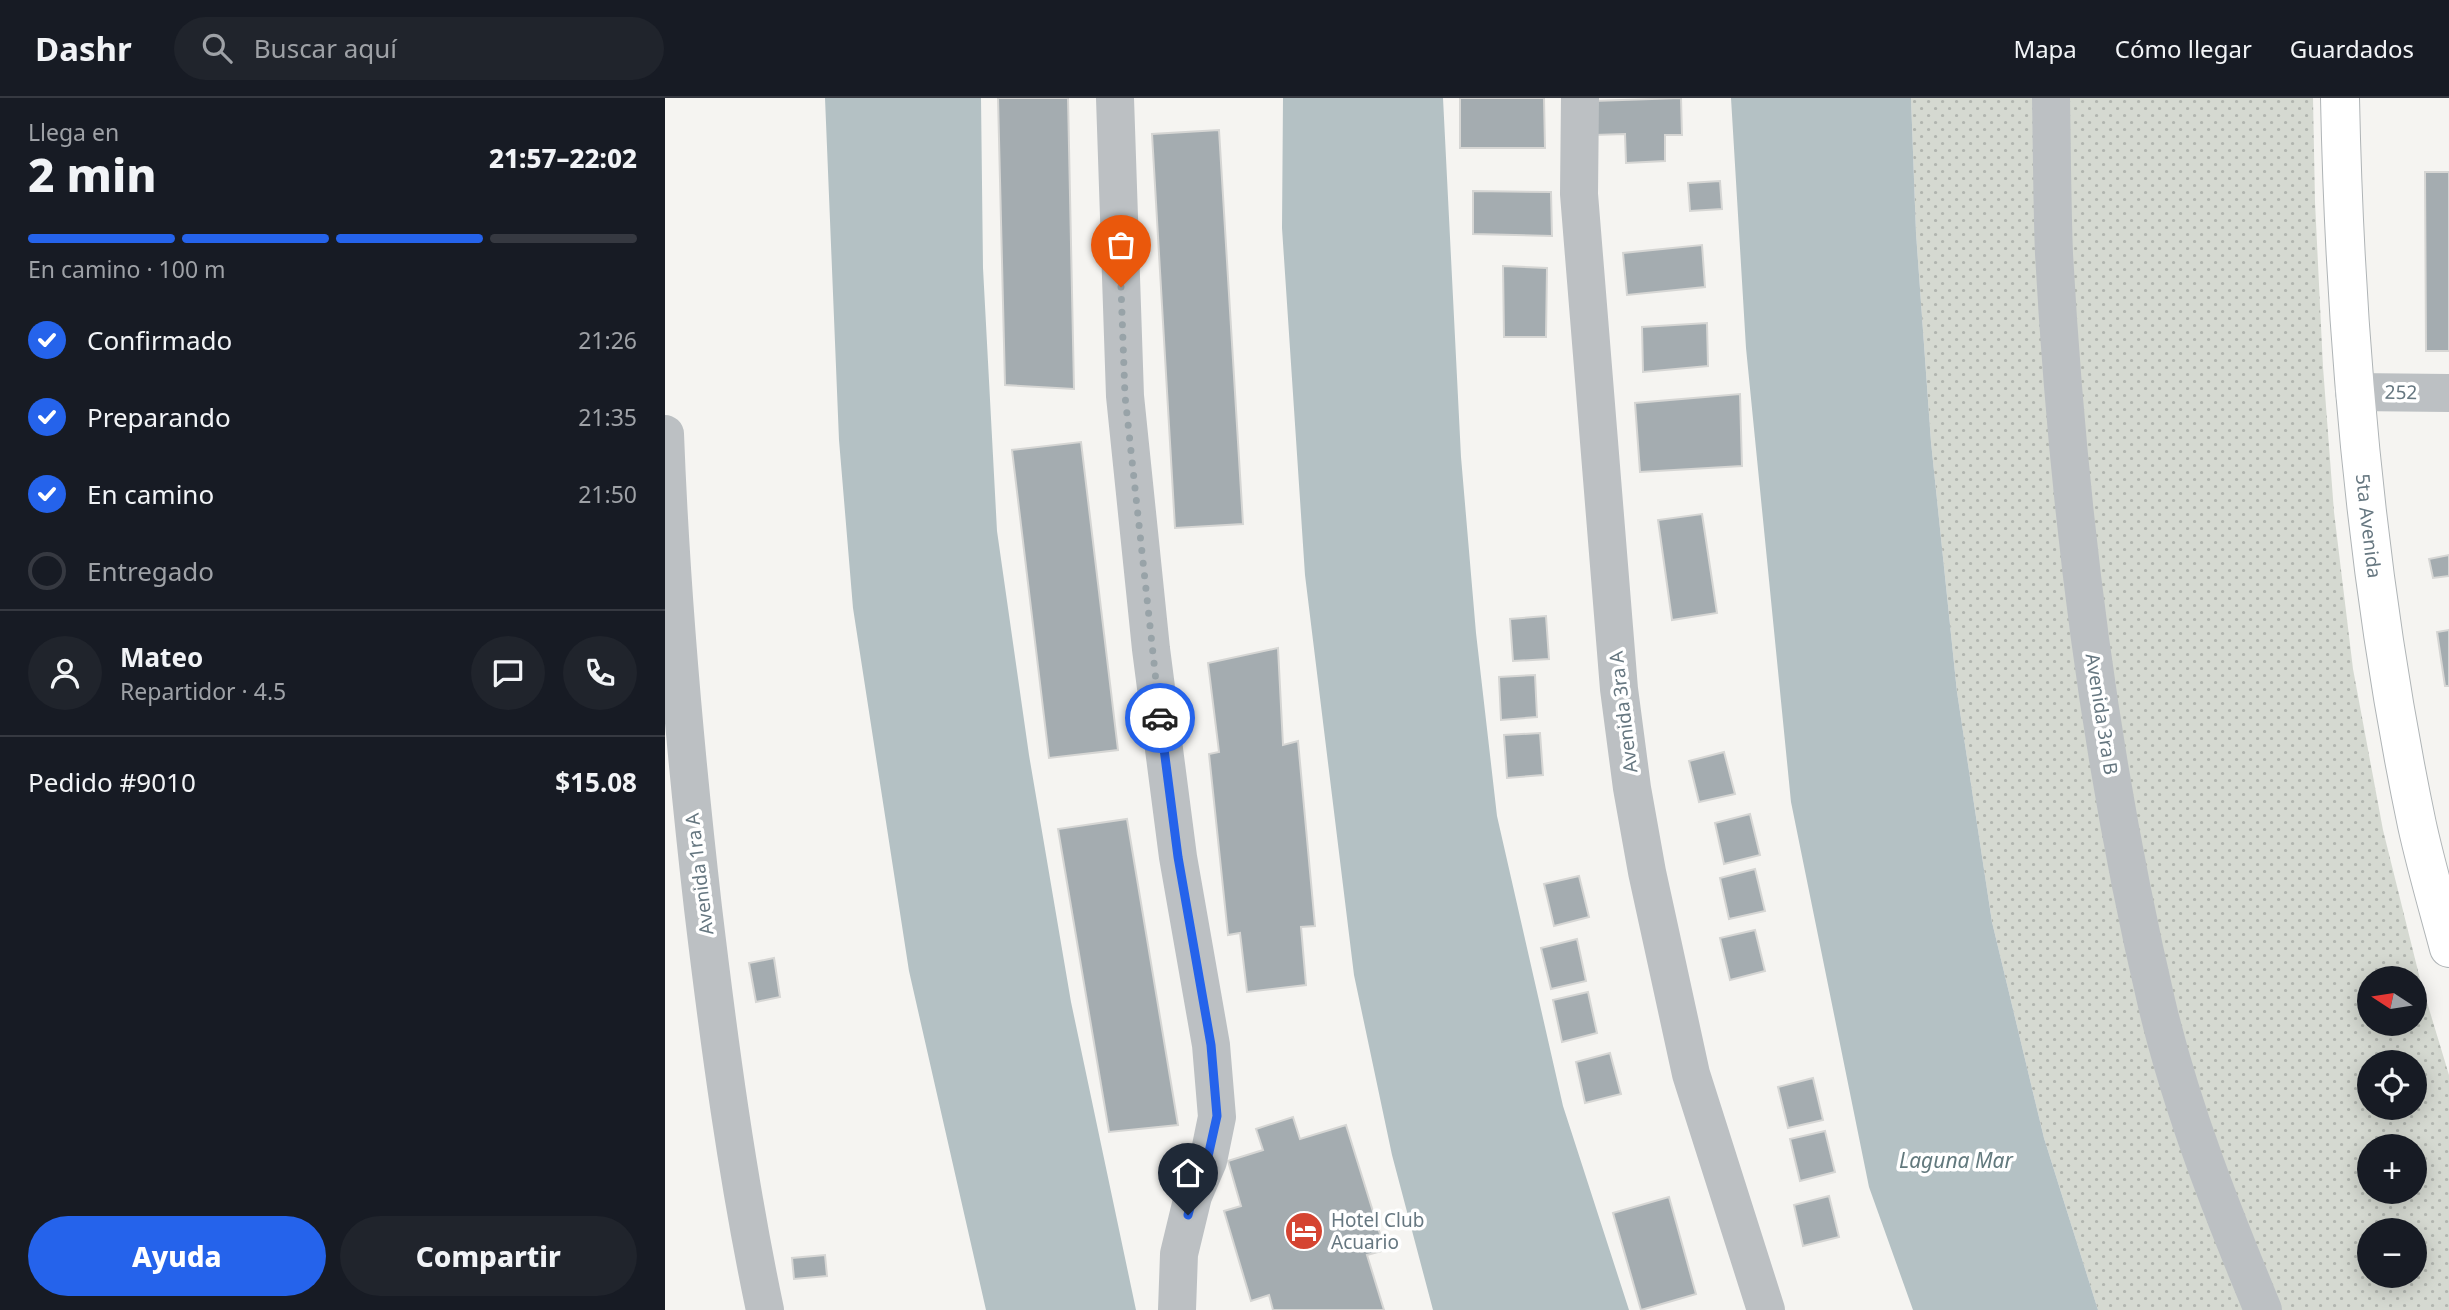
<!DOCTYPE html>
<html lang="es">
<meta charset="utf-8">
<style>
:root{--surface:#171b24;--page:#20242c;--text:#f1f3f6;--muted:#9ea1a6;--line:#363941;--accent:#2563eb}
body{margin:0;font-family:"Noto Sans",sans-serif;background:var(--page);color:var(--text);height:100vh;display:flex;flex-direction:column;font-size:26px;white-space:nowrap}
*{box-sizing:border-box;margin:0}
p{font-size:23px;color:var(--muted)}
.icon{flex:none;width:38px;height:38px;fill:none;stroke:currentColor;stroke-width:2;stroke-linecap:round;stroke-linejoin:round}
.map{position:relative;flex:1;overflow:hidden}
.panel{display:flex;flex-direction:column;background:var(--surface);width:665px}
.panel>*{flex:none}
.needle{width:46px;rotate:282deg}
.controls{position:absolute;left:1692px;top:868px;display:grid;gap:14px}
.controls a{display:grid;place-items:center;width:70px;height:70px;border-radius:50%;background:var(--surface);box-shadow:0 4px 18px #0003;font-size:35px}
.pin{position:absolute;display:grid;place-items:center;width:60px;height:60px;color:#fff;margin:-72px -30px;border-radius:50% 50% 50% 0;rotate:-45deg;box-shadow:0 0 7px #0007}
.pin .icon{rotate:45deg}
.courier{position:absolute;display:grid;place-items:center;width:70px;height:70px;margin:-35px;border:5px solid #2563eb;border-radius:50%;background:#fff;color:#222;box-shadow:0 2px 9px #0007}
.head em{font-style:normal;font-weight:800}
.head div{display:flex;flex-direction:column-reverse}
.head{display:flex;align-items:center;justify-content:space-between;height:119px;padding:0 28px}
h1{font-size:46px;font-weight:800;line-height:52px}
.bar{display:grid;grid-template-columns:repeat(4,1fr);gap:10px 7px;align-content:center;height:84px;padding:0 28px}
.bar i{height:9px;border-radius:5px;background:var(--line)}
.bar .on{background:var(--accent)}
.bar p{grid-column:span 4}
.line{display:flex;align-items:center;gap:18px;padding:0 28px;border-top:2px solid var(--line)}
.line div{flex:1}
.round{display:grid;place-items:center;flex:none;width:74px;height:74px;border-radius:37px;background:var(--page)}
ol{padding:0 28px;list-style:none}
li{display:flex;align-items:center;gap:21px;height:77px}
li p{margin-inline-start:auto}
li .icon{padding:7px;border-radius:50%;background:var(--accent);color:#fff;stroke-width:4}
li:last-child{color:var(--muted)}
li i{width:38px;height:38px;border:4px solid var(--line);border-radius:50%}
.button{display:flex;gap:14px;margin-top:auto;padding:14px 28px}
.button a{flex:1;height:80px;border-radius:42px;background:var(--accent);color:#fff;font-size:28px;font-weight:800;line-height:80px;text-align:center}
.button a+a{background:var(--page);color:var(--text)}
header{display:flex;align-items:center;gap:42px;box-sizing:border-box;height:98px;padding:0 35px;background:var(--surface);border-bottom:2px solid var(--line)}
header strong{font-size:33px}
nav{display:flex;gap:38px;margin-inline-start:auto;font-size:24px}
.search{width:490px;height:63px;background:var(--page);display:flex;align-items:center;gap:18px;box-sizing:border-box;padding:0 24px;border-radius:38px;color:var(--muted);font-size:26px}
main{display:flex;flex:1;min-height:0}
.map>svg:first-child{display:block}
.grass{fill:url(#grass-dots);fill-rule:evenodd}
.water{fill:#b4c1c4}
.building{fill:#a4acb0;stroke:#d6d6d4;stroke-width:2}
.lines{fill:none;stroke-linecap:round;stroke-linejoin:round}
.highway-casing{stroke:#afb4b6;stroke-width:40}
.minor{stroke:#bcc0c3;stroke-width:38}
.highway{stroke:#fff;stroke-width:38}
.done{stroke:#98a3a8;stroke-width:7;stroke-dasharray:0 12.6}
.route{stroke:#2563eb;stroke-width:9}
.labels{text-anchor:middle;dominant-baseline:central;stroke-width:7;stroke-linejoin:round;paint-order:stroke}
.street-label{font-size:19px;fill:#667780;stroke:#fff}
.poi-label{font-size:19px;fill:#667780;stroke:#fff;text-anchor:start}
.water-label{font-size:21px;font-style:italic;fill:#62797d;stroke:#fff}
</style>
<header>
<strong>Dashr</strong>
<div class="search"><svg class="icon" aria-label="search" viewBox="0 0 24 24"><circle cx="10" cy="10" r="6"/><path d="M15 15l6 6"/></svg>Buscar aquí</div>
<nav><a>Mapa</a><a>Cómo llegar</a><a>Guardados</a></nav>
</header>
<main>
<section class="panel">
<div class="head"><div><h1>2 min</h1><p>Llega en</p></div><em>21:57–22:02</em></div>
<div class="bar"><i class="on"></i><i class="on"></i><i class="on"></i><i></i><p>En camino · 100 m</p></div>
<ol>
<li><svg class="icon" aria-label="check" viewBox="0 0 24 24"><path d="M5 12l5 5 9-10"/></svg>Confirmado<p>21:26</p></li>
<li><svg class="icon" aria-label="check" viewBox="0 0 24 24"><path d="M5 12l5 5 9-10"/></svg>Preparando<p>21:35</p></li>
<li><svg class="icon" aria-label="check" viewBox="0 0 24 24"><path d="M5 12l5 5 9-10"/></svg>En camino<p>21:50</p></li>
<li><i></i>Entregado</li>
</ol>
<div class="line" style="height:126px"><a class="round"><svg class="icon" aria-label="person" viewBox="0 0 24 24"><circle cx="12" cy="8" r="4"/><path d="M4 21q1-7 8-7t8 7"/></svg></a><div><b>Mateo</b><p>Repartidor · 4.5</p></div><a class="round"><svg class="icon" aria-label="chat" viewBox="0 0 24 24"><path d="M4 5h16v11H9l-5 4z"/></svg></a><a class="round"><svg class="icon" aria-label="phone" viewBox="0 0 24 24"><path d="M5 4h4l2 5-3 2q2 4 5 5l2-3 5 2v4C11 20 4 13 5 4z"/></svg></a></div>
<div class="line" style="height:91px"><div>Pedido #9010</div><b>$15.08</b></div>
<div class="button"><a>Ayuda</a><a>Compartir</a></div>
</section>
<div class="map">
<svg width="1784" height="1212" viewBox="0 0 1784 1212">
<defs>
<pattern id="grass-dots" width="8" height="8" patternUnits="userSpaceOnUse" patternTransform="scale(1.75)"><rect width="8" height="8" fill="#d5d9d1"/><path d="M2 2h.1M6 6h.1" fill="none" stroke="#b1b5af" stroke-width="1.8" stroke-linecap="round"/></pattern>
</defs>
<rect width="100%" height="100%" fill="#f5f4f1"/>
<path class="grass" d="M1246,0H1648L1650,104L1658,269L1669,414L1688,571L1718,732L1755,881L1784,977V1212H1433L1379,1040L1327,824L1292,594L1266,344L1251,135ZM1704,880H1750V926H1704ZM1704,964H1750V1010H1704ZM1704,1048H1750V1094H1704ZM1704,1132H1750V1178H1704Z"/>
<g class="water">
<polygon points="160,0 316,0 318,170 332,433 364,657 406,904 471,1212 321,1212 244,873 188,510 174,342"/>
<polygon points="618,0 778,0 796,359 811,535 832,718 898,1008 964,1212 768,1212 727,1057 689,877 640,477 617,130"/>
<polygon points="1066,0 1246,0 1251,135 1266,344 1292,594 1327,824 1379,1040 1433,1212 1248,1212 1204,1089 1126,704 1081,250"/>
</g>
<g class="building">
<polygon points="333,0 403,0 409,291 340,287"/>
<polygon points="795,0 879,0 880,50 795,50"/>
<polygon points="1016,0 1017,37 1000,37 1000,63 961,65 960,36 929,37 928,3"/>
<polygon points="554,32 578,426 510,430 487,36"/>
<polygon points="1760,74 1784,74 1784,253 1761,253"/>
<polygon points="1055,83 1057,111 1025,113 1023,85"/>
<polygon points="808,93 886,94 887,138 808,136"/>
<polygon points="1037,147 1040,189 962,197 958,155"/>
<polygon points="838,168 882,170 881,239 839,239"/>
<polygon points="1042,225 1043,268 978,274 977,229"/>
<polygon points="1075,296 1077,368 975,374 970,305"/>
<polygon points="416,344 453,652 384,660 347,352"/>
<polygon points="1037,416 1052,515 1007,522 993,422"/>
<polygon points="1784,457 1784,478 1768,480 1764,461"/>
<polygon points="881,518 884,561 848,563 845,521"/>
<polygon points="1784,532 1784,588 1780,588 1772,534"/>
<polygon points="613,550 618,647 633,643 650,828 636,829 641,887 582,894 575,835 563,837 544,656 554,654 543,565"/>
<polygon points="870,577 872,619 836,622 834,579"/>
<polygon points="875,635 878,677 842,680 839,637"/>
<polygon points="1059,654 1070,696 1034,704 1024,663"/>
<polygon points="1085,716 1095,757 1059,766 1050,725"/>
<polygon points="462,721 513,1027 444,1034 393,731"/>
<polygon points="1090,771 1100,813 1064,821 1055,780"/>
<polygon points="914,778 924,819 889,828 879,786"/>
<polygon points="1090,832 1100,873 1065,882 1055,840"/>
<polygon points="912,841 921,883 886,891 876,850"/>
<polygon points="109,860 115,899 91,904 84,865"/>
<polygon points="923,894 932,935 897,944 888,902"/>
<polygon points="945,955 956,996 920,1005 911,964"/>
<polygon points="1148,980 1158,1022 1123,1030 1113,989"/>
<polygon points="628,1019 635,1041 681,1027 720,1152 702,1157 719,1212 608,1212 604,1197 586,1203 559,1113 576,1108 563,1063 598,1052 591,1031"/>
<polygon points="1160,1033 1170,1074 1135,1083 1125,1041"/>
<polygon points="1164,1098 1174,1139 1138,1148 1129,1107"/>
<polygon points="1004,1099 1031,1196 976,1212 948,1115"/>
<polygon points="160,1157 162,1178 129,1181 127,1160"/>
</g>
<g class="lines">
<defs>
<g id="highway">
<path id="s1" d="M1675,0C1680,244 1702,488 1752,727C1761,768 1773,809 1784,850"/>
</g>
</defs>
<use href="#highway" class="highway-casing"/>
<g class="minor">
<polyline points="450,0 460,298 486,551 513,759 546,947 552,1019 543,1063 528,1098 514,1156 512,1212"/>
<polyline points="915,0 914,96 954,591 967,690 982,774 1026,976 1101,1212"/>
<path d="M1386,0C1387,52 1387,104 1389,156C1403,408 1434,661 1492,907C1517,1012 1557,1113 1598,1212"/>
<polyline points="1689,294 1784,295"/>
<path d="M0,336C6,494 20,652 38,810C54,944 72,1079 100,1212"/>
</g>
<use href="#highway" class="highway"/>
</g>
<g class="lines">
<polyline class="done" points="456,189 460,298 495,620"/>
<polyline class="route" points="495,620 513,759 546,947 552,1018 542,1063 528,1098 523,1117"/>
</g>
<defs>
<symbol id="hotel-disc" viewBox="-11 -11 22 22"><circle r="9.5" fill="#d54431" stroke="#fff"/><path d="M-6-4.5h1.5V1H6V5H4.5V3h-9V5H-6ZM-4 0a1.8 1.8 0 1 1 3.6 0ZM.5 0V-2.5h3Q6-2.5 6 0Z" fill="#fff"/></symbol>
</defs>
<g fill-rule="evenodd">
<use href="#hotel-disc" x="617" y="1111" width="44" height="44"/>
</g>
<g class="labels">
<g class="street-label">
<text transform="translate(1736 294) rotate(1)">252</text>
<text stroke="none"><textPath href="#s1" startOffset="429">5ta Avenida</textPath></text>
<text transform="translate(958 614) rotate(-97)">Avenida 3ra A</text>
<text transform="translate(1437 616) rotate(81)">Avenida 3ra B</text>
<text transform="translate(34 776) rotate(-97)">Avenida 1ra A</text>
</g>
<g class="poi-label">
<text x="666" y="1122">Hotel Club<tspan x="666" dy="22">Acuario</tspan></text>
</g>
<g class="water-label">
<text x="1291" y="1062">Laguna Mar</text>
</g>
</g>
</svg>
<div class="controls">
<a><svg class="needle" viewBox="-14 -14 28 28"><path d="M0-13l5 13h-10z" fill="#e53935"/><path d="M0 13l5-13h-10z" fill="#9ea1a6"/></svg></a>
<a><svg class="icon" aria-label="locate" viewBox="0 0 24 24"><circle cx="12" cy="12" r="6"/><path d="M12 2v4M12 18v4M2 12h4M18 12h4"/></svg></a>
<a>+</a>
<a>−</a>
</div>
<div class="pin" style="left:456px;top:189px;background:#ea580c"><svg class="icon" aria-label="bag" viewBox="0 0 24 24"><path d="M5 8h14l-1 12H6zM9 8a3 3 0 0 1 6 0"/></svg></div>
<div class="pin" style="left:523px;top:1117px;background:#1f2937"><svg class="icon" aria-label="home" viewBox="0 0 24 24"><path d="M3 11l9-7 9 7M6 9v11h12V9"/></svg></div>
<div class="courier" style="left:495px;top:620px"><svg class="icon" aria-label="car" viewBox="0 0 24 24"><path d="M5 17H2v-5l4-1 3-4h7l3 4 3 1v5h-3M9 17h6M6 11h13"/><circle cx="7" cy="17" r="2"/><circle cx="17" cy="17" r="2"/></svg></div>
</div>
</main>
